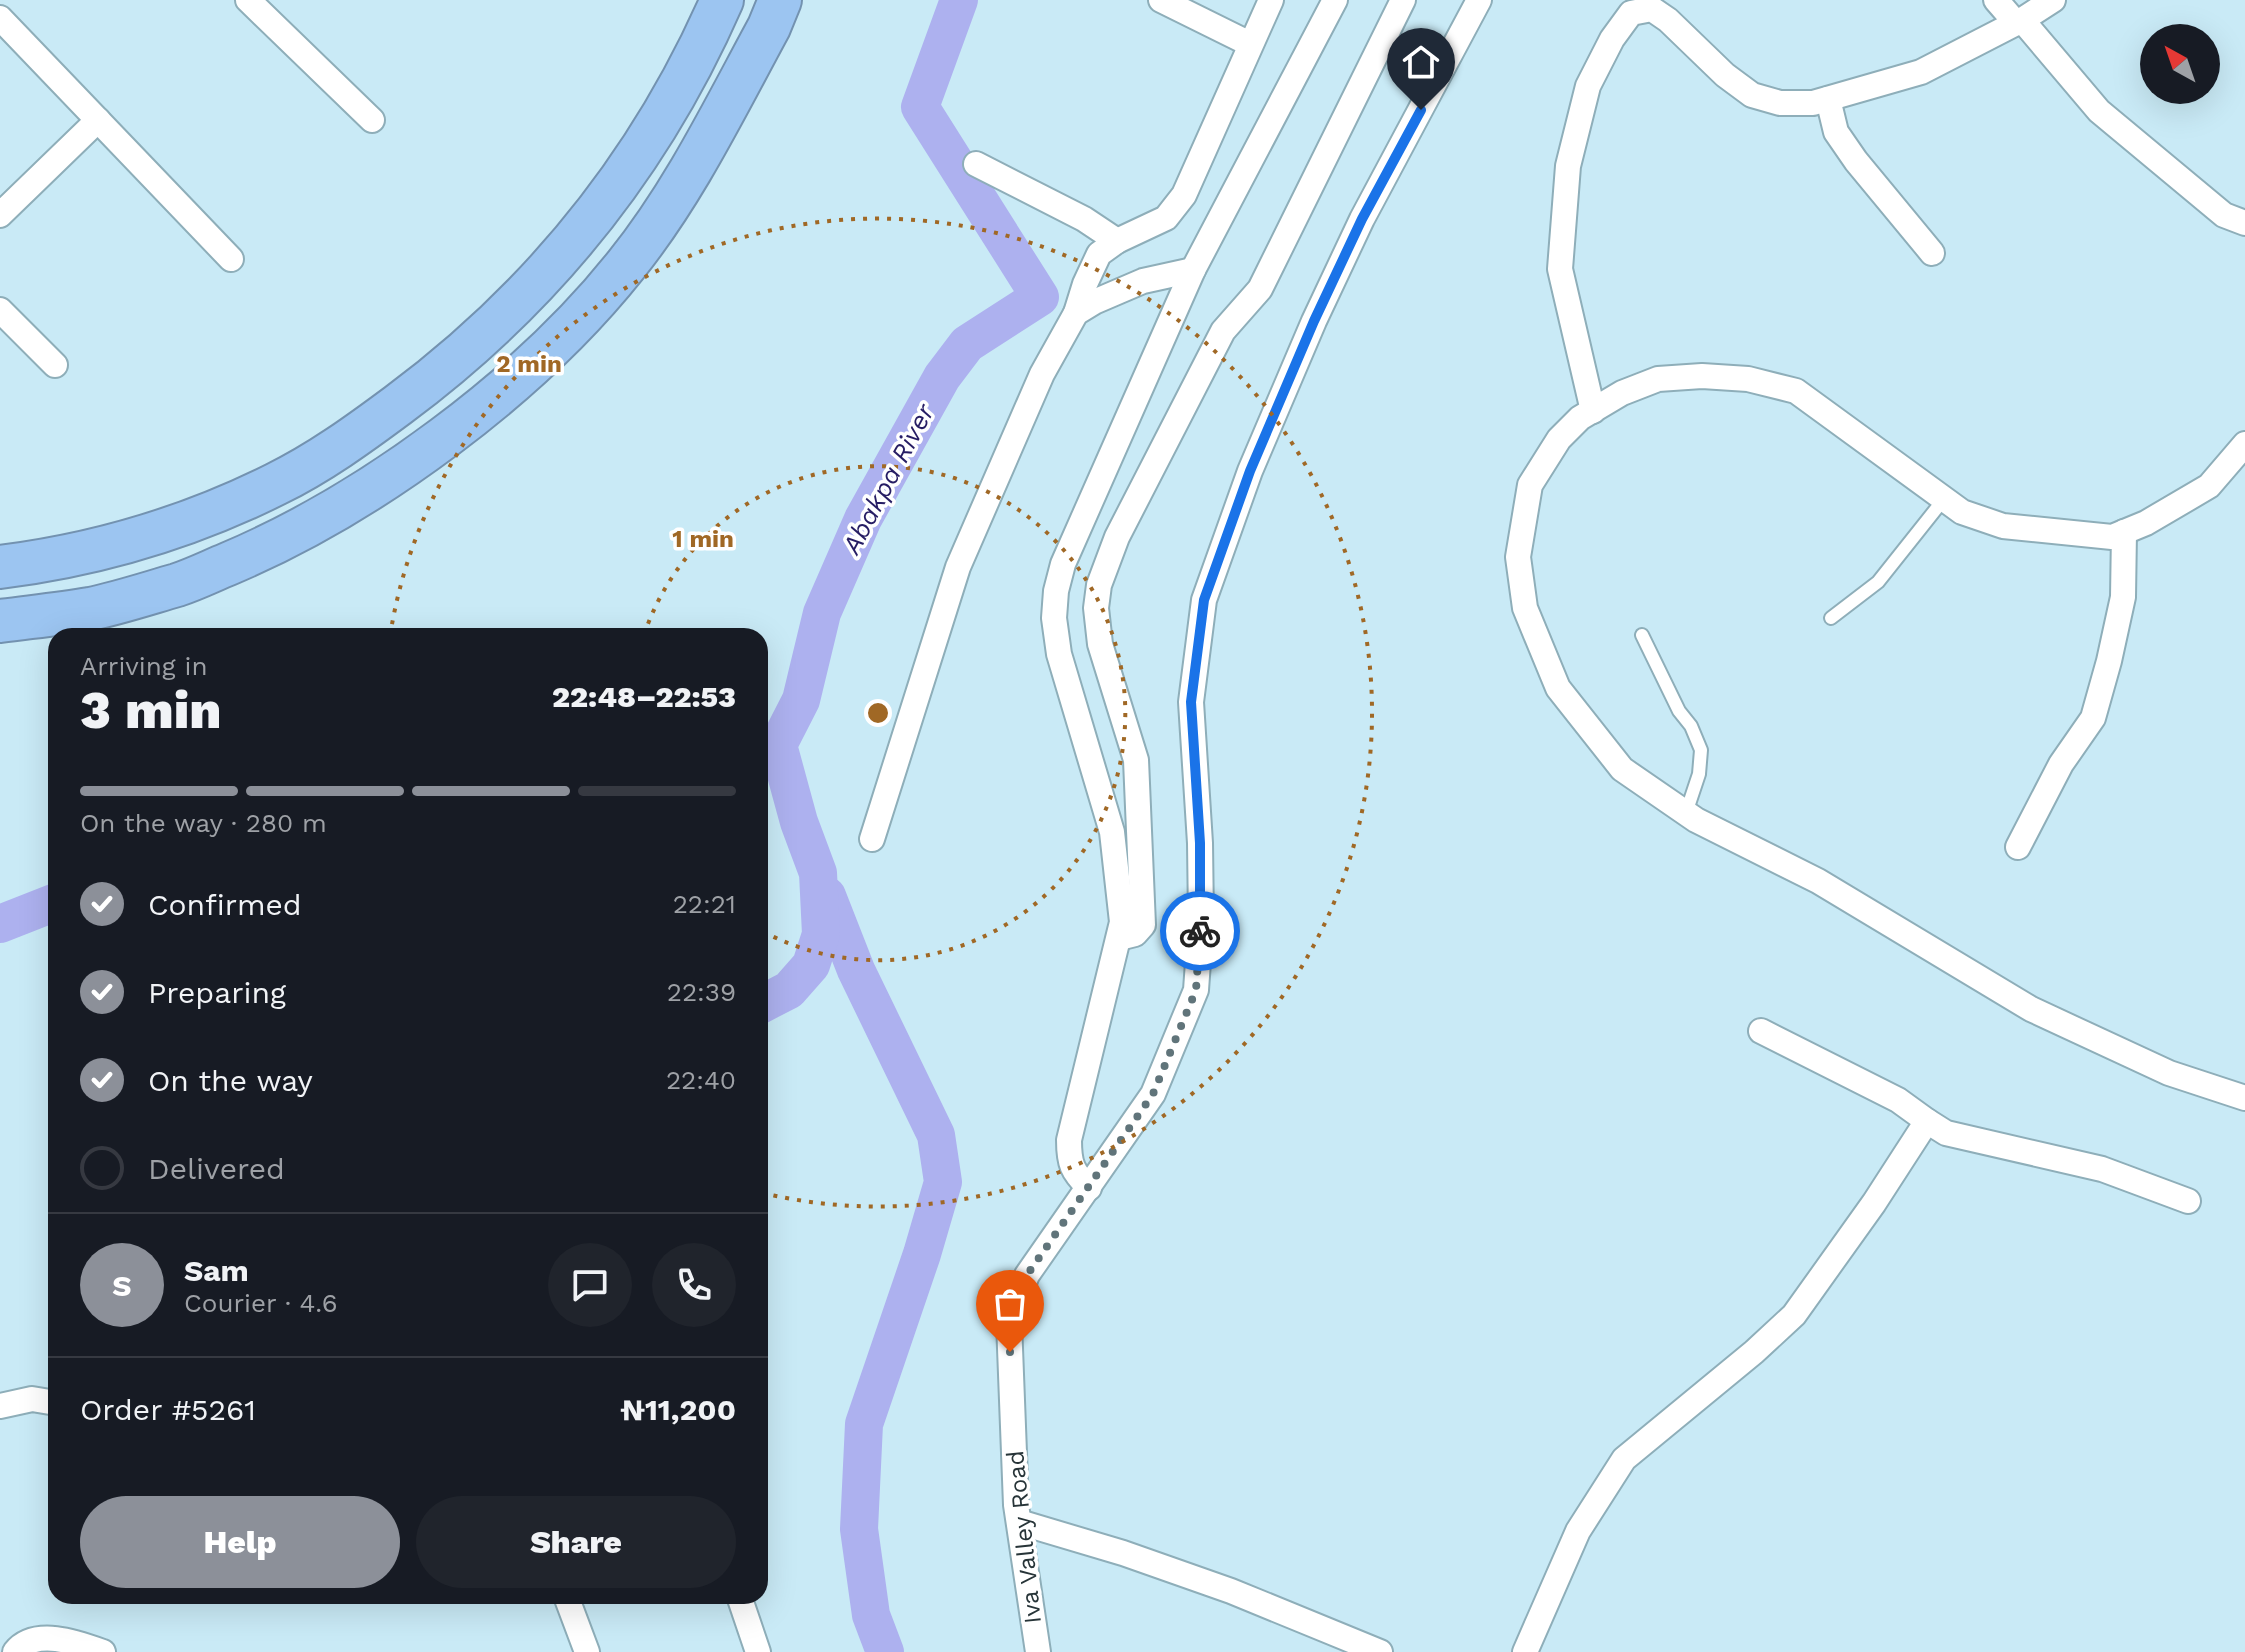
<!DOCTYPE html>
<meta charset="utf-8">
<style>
:root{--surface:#171b24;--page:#20242c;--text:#f1f3f6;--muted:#9ea1a6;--line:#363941;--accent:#8c9099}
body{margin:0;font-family:"Work Sans",sans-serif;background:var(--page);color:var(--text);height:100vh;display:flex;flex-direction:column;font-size:30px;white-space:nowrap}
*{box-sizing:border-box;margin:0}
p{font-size:26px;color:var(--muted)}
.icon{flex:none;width:44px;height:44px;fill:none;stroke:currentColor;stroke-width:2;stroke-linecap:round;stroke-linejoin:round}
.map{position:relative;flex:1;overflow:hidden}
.drawer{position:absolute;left:48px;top:628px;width:720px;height:976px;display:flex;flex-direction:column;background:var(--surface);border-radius:24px;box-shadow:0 8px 32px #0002}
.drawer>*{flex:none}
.needle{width:52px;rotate:320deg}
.tools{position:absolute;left:2140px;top:24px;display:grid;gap:16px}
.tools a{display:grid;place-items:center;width:80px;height:80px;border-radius:50%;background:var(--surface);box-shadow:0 8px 32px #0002;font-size:40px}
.pin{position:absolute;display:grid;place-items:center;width:68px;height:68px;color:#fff;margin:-82px -34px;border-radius:50% 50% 50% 0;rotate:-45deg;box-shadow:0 0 8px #0007}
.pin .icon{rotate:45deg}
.courier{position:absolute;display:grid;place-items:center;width:80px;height:80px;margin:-40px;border:6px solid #1a73e8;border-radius:50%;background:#fff;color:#222;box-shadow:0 2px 10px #0007}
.head em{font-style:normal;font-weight:800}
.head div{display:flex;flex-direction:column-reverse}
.head{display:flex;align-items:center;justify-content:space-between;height:136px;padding:0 32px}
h1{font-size:52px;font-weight:800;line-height:60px}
.bar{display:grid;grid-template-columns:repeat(4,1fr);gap:12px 8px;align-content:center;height:96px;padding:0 32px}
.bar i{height:10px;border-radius:6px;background:var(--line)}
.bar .active{background:var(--accent)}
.bar p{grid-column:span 4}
.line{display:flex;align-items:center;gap:20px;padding:0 32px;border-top:2px solid var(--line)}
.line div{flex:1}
.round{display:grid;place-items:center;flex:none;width:84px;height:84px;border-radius:42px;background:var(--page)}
ol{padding:0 32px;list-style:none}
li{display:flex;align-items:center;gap:24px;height:88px}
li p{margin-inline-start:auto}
li .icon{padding:8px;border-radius:50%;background:var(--accent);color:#fff;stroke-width:4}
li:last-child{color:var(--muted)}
li i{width:44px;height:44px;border:4px solid var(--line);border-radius:50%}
.primary-button{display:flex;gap:16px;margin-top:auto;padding:16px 32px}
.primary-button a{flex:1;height:92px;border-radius:48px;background:var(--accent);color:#fff;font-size:32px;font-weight:800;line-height:92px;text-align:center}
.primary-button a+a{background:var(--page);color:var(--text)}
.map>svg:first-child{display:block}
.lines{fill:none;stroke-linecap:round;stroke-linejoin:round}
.river{stroke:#adb1ef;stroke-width:38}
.lane-casing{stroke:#8eaeb9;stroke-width:16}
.street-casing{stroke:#8eaeb9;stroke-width:28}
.highway-casing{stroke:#7392b0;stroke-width:46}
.lane{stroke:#fff;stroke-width:12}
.street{stroke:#fff;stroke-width:24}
.highway{stroke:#9cc5f1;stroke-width:42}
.done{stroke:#60747a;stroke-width:8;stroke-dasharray:0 14.4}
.route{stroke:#1a73e8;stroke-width:10}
.ring{fill:none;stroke:#a06825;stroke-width:4;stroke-dasharray:4 8}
.labels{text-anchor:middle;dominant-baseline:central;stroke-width:7;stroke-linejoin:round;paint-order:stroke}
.street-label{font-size:24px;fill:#273438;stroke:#fff}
.water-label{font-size:26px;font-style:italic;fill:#261d64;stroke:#fff}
.centre{fill:#a06825;stroke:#fff;stroke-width:4}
.ring-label{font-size:24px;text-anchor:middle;font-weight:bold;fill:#a06825;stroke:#fff;stroke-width:7;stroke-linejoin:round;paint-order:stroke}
</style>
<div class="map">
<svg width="2245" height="1652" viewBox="0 0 2245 1652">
<rect width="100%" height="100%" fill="#c9eaf6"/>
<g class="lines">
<g class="river">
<polyline points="827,896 856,970 936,1135 943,1182 922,1254 864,1424 859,1529 871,1615 885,1652"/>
<polyline points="0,924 56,902"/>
<polyline points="760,1005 789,990 811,965 821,934 818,873 799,822 778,745 801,700 822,613 863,519 942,377 967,344 1040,297 920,107 959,0"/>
</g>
<defs>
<g id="lane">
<polyline points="1831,618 1878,582 1944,499"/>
<polyline points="1642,635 1679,711 1691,726 1701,750 1699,774 1686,813"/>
</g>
<g id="street">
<polyline points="248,0 372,120"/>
<polyline points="1161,0 1250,44"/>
<polyline points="1996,0 2016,23"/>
<polyline points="0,18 231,259"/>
<polyline points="2022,20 2099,111 2224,215 2245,223"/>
<polyline points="1828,99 1836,132 1856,161 1932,253"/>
<polyline points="976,164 1084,219 1117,241"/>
<polyline points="0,215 98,120"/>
<polyline points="0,310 55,365"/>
<polyline points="1076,313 1085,284 1099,254 1117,241 1166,218 1184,195 1271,0"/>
<polyline points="1593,411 1560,269 1568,166 1588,86 1612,39 1631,13 1652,9 1668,20 1725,75 1752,95 1780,103 1813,103 1921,72 2022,20 2053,0"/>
<polyline points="2245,444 2209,486 2146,523 2112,537 2003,526 1962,512 1796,391 1748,379 1702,376 1658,379 1622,393 1580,418 1559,439 1530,485 1518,557 1525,608 1558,688 1622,769 1696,820 1818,881 2031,1009 2169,1073 2245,1098"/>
<polyline points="872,839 958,567 1042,374 1076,313 1094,302 1143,281 1193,270"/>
<polyline points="2018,847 2061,764 2093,718 2109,661 2123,597 2124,532"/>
<polyline points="1119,938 1135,934 1143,925 1136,760 1100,644 1096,608 1099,585 1117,537 1223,331 1260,289 1403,0"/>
<polyline points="1927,1121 1946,1133 2102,1169 2188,1201"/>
<path d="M1089,1188C1072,1171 1069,1164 1069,1140L1122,922L1112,832L1059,654L1054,618L1056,591L1063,564L1193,270L1335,0"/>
<polyline points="0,1406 32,1399 56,1403"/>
<polyline points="1019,1522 1123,1553 1231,1591 1380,1652"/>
<polyline points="566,1596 587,1652"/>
<polyline points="739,1596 758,1652"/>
<path d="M15,1652C35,1627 78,1643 103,1652"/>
<polyline points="1038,1652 1016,1505 1009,1322 1027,1275 1153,1094 1196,990 1201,920 1200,843 1191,702 1204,600 1250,471 1314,321 1362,219 1479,0"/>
<polyline points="1525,1652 1578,1531 1624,1459 1754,1352 1794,1315 1874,1203 1927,1121 1898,1100 1761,1031"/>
</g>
<g id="highway">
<path d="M0,567C96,555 190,527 276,484C319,463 359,434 398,405C542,298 650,165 722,0"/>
<path d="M0,621C30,617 60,614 90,609C119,603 149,593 177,585C195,579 211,571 228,564C370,504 530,386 626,265C684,193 725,108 769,27L780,0"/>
</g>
</defs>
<use href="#lane" class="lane-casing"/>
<use href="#street" class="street-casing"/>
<use href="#highway" class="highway-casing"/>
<use href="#lane" class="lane"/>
<use href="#street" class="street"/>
<use href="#highway" class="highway"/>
</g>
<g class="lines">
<polyline class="done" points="1010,1352 1009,1322 1027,1275 1153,1094 1196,990 1200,931"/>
<polyline class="route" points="1200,931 1200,843 1191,702 1204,600 1250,471 1314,321 1362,219 1421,110"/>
</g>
<g class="ring">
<path d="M644 635A247 247 0 1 1 760 930"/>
<path d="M390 636A494 494 0 1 1 763 1193"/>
</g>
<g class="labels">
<g class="street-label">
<text transform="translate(1024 1537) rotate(-96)">Iva Valley Road</text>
</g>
<g class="water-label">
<text transform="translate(888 479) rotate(-62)">Abakpa River</text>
</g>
</g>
<circle cx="878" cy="713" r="12" class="centre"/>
<g class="ring-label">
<text x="529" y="372">2 min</text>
<text x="703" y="547">1 min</text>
</g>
</svg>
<div class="tools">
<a><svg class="needle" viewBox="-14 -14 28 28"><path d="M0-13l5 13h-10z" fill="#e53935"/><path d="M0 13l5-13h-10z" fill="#9ea1a6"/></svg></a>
</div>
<div class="pin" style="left:1010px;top:1352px;background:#ea580c"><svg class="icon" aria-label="bag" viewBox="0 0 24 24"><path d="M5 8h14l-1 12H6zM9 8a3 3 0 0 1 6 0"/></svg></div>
<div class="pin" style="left:1421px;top:110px;background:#1f2937"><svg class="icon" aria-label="home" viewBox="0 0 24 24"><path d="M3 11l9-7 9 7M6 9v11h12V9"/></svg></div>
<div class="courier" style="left:1200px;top:931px"><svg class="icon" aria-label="bike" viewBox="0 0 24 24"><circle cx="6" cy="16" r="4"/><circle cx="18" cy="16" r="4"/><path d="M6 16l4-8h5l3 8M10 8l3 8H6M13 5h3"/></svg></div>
<section class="drawer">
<div class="head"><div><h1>3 min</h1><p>Arriving in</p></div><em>22:48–22:53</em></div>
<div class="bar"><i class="active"></i><i class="active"></i><i class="active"></i><i></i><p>On the way · 280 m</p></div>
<ol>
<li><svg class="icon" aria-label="check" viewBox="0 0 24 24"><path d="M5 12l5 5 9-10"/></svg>Confirmed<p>22:21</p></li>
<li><svg class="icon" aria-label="check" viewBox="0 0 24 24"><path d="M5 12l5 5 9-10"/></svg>Preparing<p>22:39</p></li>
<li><svg class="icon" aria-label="check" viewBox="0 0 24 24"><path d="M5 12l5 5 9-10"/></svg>On the way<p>22:40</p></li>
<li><i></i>Delivered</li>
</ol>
<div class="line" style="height:144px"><b class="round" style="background:var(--accent);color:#fff">S</b><div><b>Sam</b><p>Courier · 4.6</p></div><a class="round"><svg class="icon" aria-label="chat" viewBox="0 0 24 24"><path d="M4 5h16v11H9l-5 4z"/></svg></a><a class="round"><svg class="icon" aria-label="phone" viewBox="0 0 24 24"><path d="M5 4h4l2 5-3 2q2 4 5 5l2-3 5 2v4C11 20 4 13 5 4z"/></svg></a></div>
<div class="line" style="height:104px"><div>Order #5261</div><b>₦11,200</b></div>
<div class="primary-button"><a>Help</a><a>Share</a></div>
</section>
</div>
